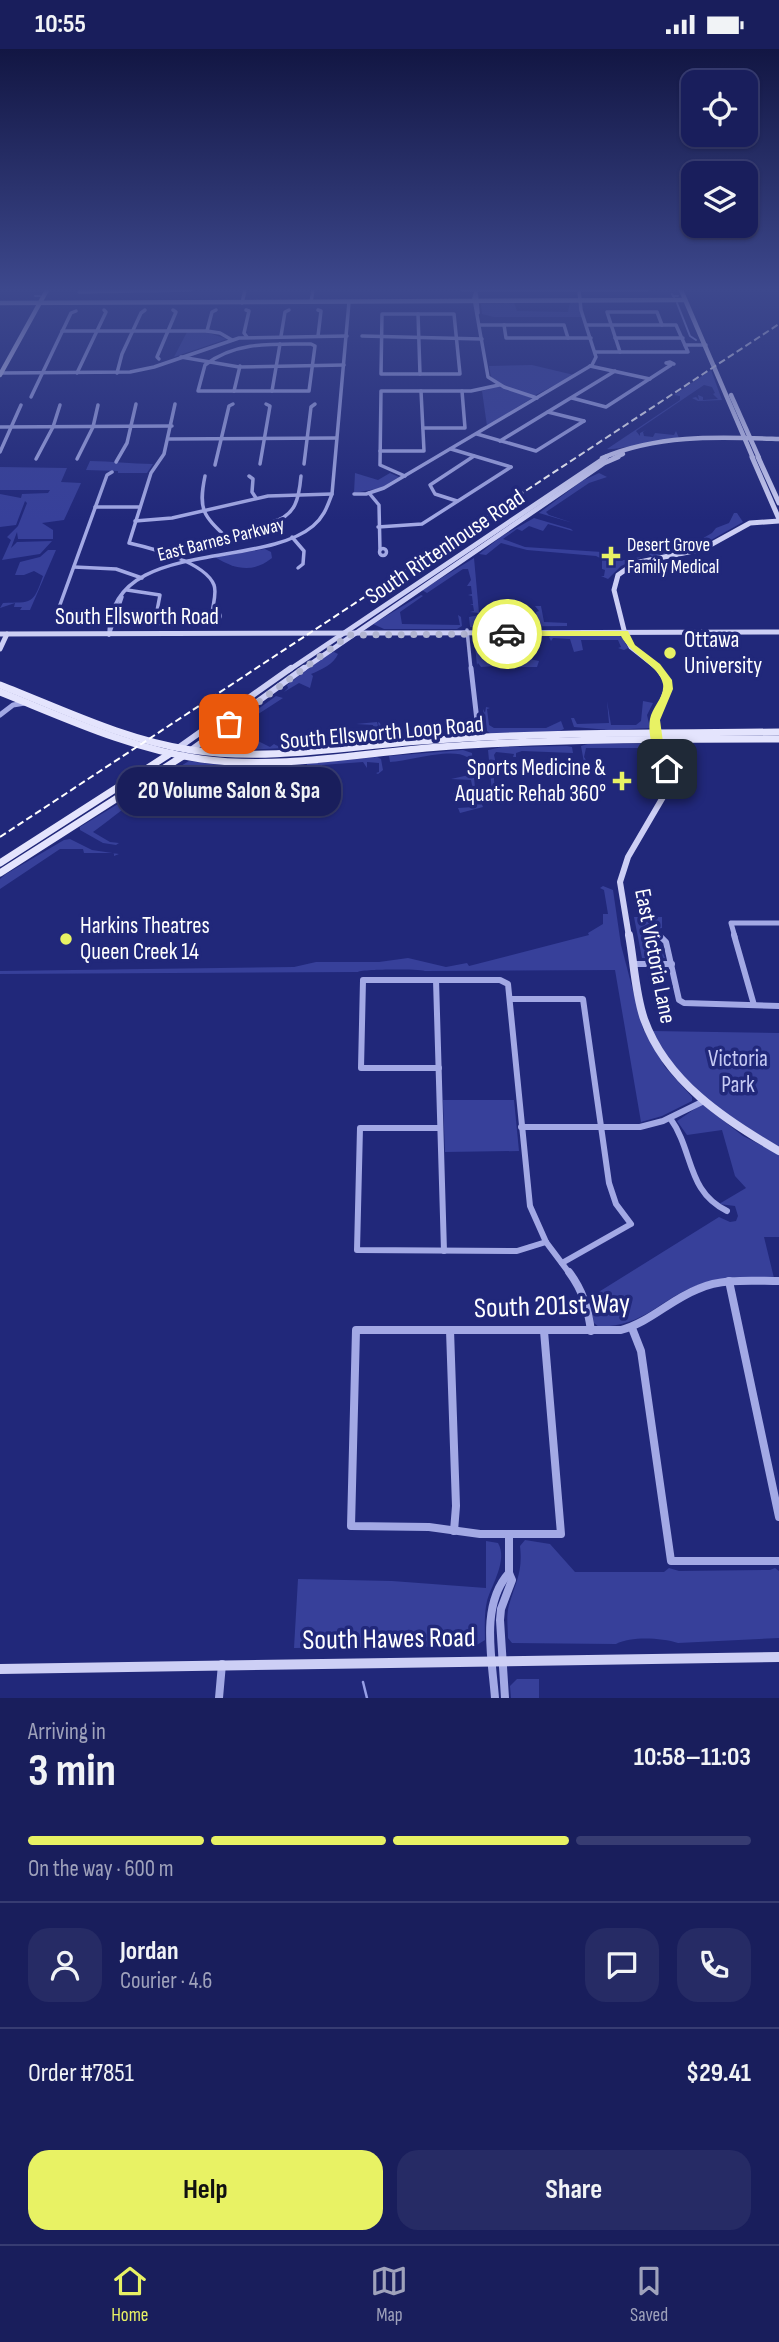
<!DOCTYPE html>
<meta charset="utf-8">
<style>
:root{--surface:#191e5c;--page:#262b65;--text:#f1f3f6;--muted:#9fa2bb;--line:#373c72;--accent:#e8f264}
body{margin:0;font-family:"Sofia Sans Condensed",sans-serif;background:var(--page);color:var(--text);height:100vh;display:flex;flex-direction:column;font-size:26px;white-space:nowrap}
*{box-sizing:border-box;margin:0}
p{font-size:23px;color:var(--muted)}
.icon{flex:none;width:38px;height:38px;fill:none;stroke:currentColor;stroke-width:2;stroke-linecap:round;stroke-linejoin:round}
.map{position:relative;height:1649px;overflow:hidden}
.side{display:flex;flex-direction:column;background:var(--surface);flex:1}
.side>*{flex:none}
.fabs{position:absolute;left:681px;top:21px;display:grid;gap:14px}
.fabs a{display:grid;place-items:center;width:77px;height:77px;border-radius:14px;background:var(--surface);box-shadow:0 2px 5px #0004,0 0 0 2px var(--line);font-size:35px}
.pin{position:absolute;display:grid;place-items:center;width:60px;height:60px;color:#fff;margin:-30px;border-radius:14px;box-shadow:0 4px 10px #0006}
.courier{position:absolute;display:grid;place-items:center;width:70px;height:70px;margin:-35px;border:5px solid #e8f264;border-radius:50%;background:#fff;color:#222;box-shadow:0 2px 9px #0007}
.bubble{position:absolute;height:49px;border-radius:21px;background:var(--surface);box-shadow:0 2px 5px #0004,0 0 0 2px var(--line);font-size:23px;font-weight:700;line-height:49px;text-align:center}
.head em{font-style:normal;font-weight:700}
.head div{display:flex;flex-direction:column-reverse}
.head{display:flex;align-items:center;justify-content:space-between;height:119px;padding:0 28px}
h1{font-size:46px;font-weight:700;line-height:52px}
.bar{display:grid;grid-template-columns:repeat(4,1fr);gap:10px 7px;align-content:center;height:84px;padding:0 28px}
.bar i{height:9px;border-radius:5px;background:var(--line)}
.bar .active{background:var(--accent)}
.bar p{grid-column:span 4}
.line{display:flex;align-items:center;gap:18px;padding:0 28px;border-top:2px solid var(--line)}
.line div{flex:1}
.round{display:grid;place-items:center;flex:none;width:74px;height:74px;border-radius:21px;background:var(--page)}
.action{display:flex;gap:14px;margin-top:auto;padding:14px 28px}
.action a{flex:1;height:80px;border-radius:21px;background:var(--accent);color:#111;font-size:28px;font-weight:700;line-height:80px;text-align:center}
.action a+a{background:var(--page);color:var(--text)}
.status{display:flex;justify-content:space-between;align-items:center;height:49px;padding:0 35px;background:var(--surface);direction:ltr}
.status svg{height:19px;fill:currentColor}
.tabs{display:flex;justify-content:space-around;align-items:center;height:98px;border-top:2px solid var(--line);background:var(--surface);font-size:19px;color:var(--muted)}
.tabs a{display:grid;justify-items:center;gap:4px}
.tabs .active{color:var(--accent)}
.map>svg:first-child{display:block}
.green{fill:#37409a}
.lines{fill:none;stroke-linecap:round;stroke-linejoin:round}
.stream-far1{stroke:#979fe7;stroke-width:2}
.stream{stroke:#979fe7;stroke-width:2.5}
.street-far3{stroke:#a3a9e5;stroke-width:3.5}
.street-far2{stroke:#a3a9e5;stroke-width:5}
.street-far1{stroke:#a3a9e5;stroke-width:6}
.street{stroke:#a3a9e5;stroke-width:8}
.secondary-far4{stroke:#cdcff5;stroke-width:4.5}
.secondary-far3{stroke:#cdcff5;stroke-width:5}
.secondary-far2{stroke:#cdcff5;stroke-width:6}
.secondary-far1{stroke:#cdcff5;stroke-width:8}
.secondary{stroke:#cdcff5;stroke-width:10}
.primary{stroke:#e4e4fd;stroke-width:7}
.rail{stroke:#fff;stroke-width:2;stroke-dasharray:7 3.5;stroke-linecap:butt}
.route{fill:#e8f264}
.done{stroke:#b1b4d0;stroke-width:7;stroke-dasharray:0 12.6}
.poi-dot{fill:#e8f264;stroke:#21287a;stroke-width:2.5}
.labels{text-anchor:middle;dominant-baseline:central;stroke-width:7;stroke-linejoin:round;paint-order:stroke}
.far-street-label{font-size:19px;fill:#fff;stroke:#21287a}
.far-poi-label{font-size:19px;fill:#fff;stroke:#21287a;text-anchor:start}
.street-label{font-size:23px;fill:#fff;stroke:#21287a}
.poi-label{font-size:23px;fill:#fff;stroke:#21287a;text-anchor:start}
.park-label{font-size:23px;fill:#c6caf4;stroke:#21287a}
.near-street-label{font-size:28px;fill:#fff;stroke:#21287a}
</style>
<div class="status"><b>10:55</b><svg viewBox="0 0 49 12"><path d="M0 12V9h3v3zM5 12V6h3v6zM10 12V3h3v9zM15 12V0h3v12zM26 1h20v11H26zM47 4h2v5h-2z"/></svg></div>
<div class="map">
<svg width="779" height="1649" viewBox="0 0 779 1649">
<rect width="100%" height="100%" fill="#21287a"/>
<g class="green">
<polygon points="570,253 578,254 582,268 494,268 482,265 481,255 514,254 517,262 568,263"/>
<polygon points="187,283 209,284 227,290 174,308"/>
<polygon points="532,316 574,326 534,347 503,337 491,328 489,317"/>
<path d="M711,321L722,351L698,352L692,349L696,348L699,351L698,346L703,348V351L718,350L713,345L715,344L712,338L704,336L636,382L640,387V384L646,381L643,383L644,387L653,388L655,384L674,386L676,382L679,389C666,390 613,402 607,400L680,351V347L674,346Z"/>
<polygon points="498,337 532,349 487,377 482,342"/>
<path d="M90,412C111,412 131,415 153,415L147,424H118V422L86,421Z"/>
<polygon points="0,418 67,419 61,433 81,434 64,471 42,474 53,481 53,490 18,490 17,483 11,499 17,493 52,492 40,505 2,511 11,491 7,488 18,477 27,454 25,452 16,476 0,478 0,445 21,449 22,445 48,444 50,441 0,441"/>
<polygon points="355,424 378,431 390,424 399,428 381,439 354,444"/>
<polygon points="599,424 607,428 589,434 546,463 549,466 573,474 539,464 582,432"/>
<polygon points="734,464 737,464 743,473 695,500 652,507 633,497 650,504 691,496 712,484 716,479 729,474"/>
<polygon points="534,469 571,480 573,482 548,475 543,482 529,477 522,482 517,480 503,490 525,498 602,503 618,512 641,508 621,517 608,530 601,527 604,527 605,521 602,520 602,510 596,507 527,501 501,494 486,506 479,505 502,487"/>
<path d="M265,500L271,503L272,509C253,524 236,521 215,508Z"/>
<path d="M48,501H56L30,561H20L22,558H14L15,554L0,559L3,554C32,553 33,556 43,527L34,522L24,526H15L20,513L40,508Z"/>
<polygon points="474,509 479,564 470,563 474,562 473,556 470,556 473,555 472,547 468,546 472,545 471,537 467,537 471,531 468,520 463,520 427,544 422,541"/>
<polygon points="421,546 423,547 400,563 402,575 460,576 458,566 461,568 462,577 457,580 384,580 373,575"/>
<polygon points="535,557 541,557 544,573 567,574 567,577 470,578 469,568 480,566 484,574 515,575 518,572 513,561 525,558 518,562 519,575 541,575 538,572 536,563 539,562"/>
<polygon points="539,586 542,591 539,592 518,590 520,608 539,612 537,618 516,618 512,600 488,602 488,615 496,617 481,618 478,614 477,616 474,589 476,593 476,589 481,590 480,587 497,587 490,589 491,596 501,597 499,595 514,595 513,588 503,587"/>
<polygon points="552,586 617,586 622,588 628,599 624,601 618,599 621,598 618,591 581,591 583,601 574,603 570,590 553,589 551,592 549,588"/>
<path d="M334,603L338,605C334,615 321,621 311,625L313,627L310,639L299,634L284,643L288,639L287,636L327,605Z"/>
<path d="M276,647L283,649L241,676L243,677L238,678L240,682L235,680L223,688V692L245,698L258,692L270,698L274,695C282,701 295,693 303,689L307,696L305,698L245,701L207,697Z"/>
<polygon points="607,652 611,676 636,676 641,672 643,652 653,654 647,666 650,679 609,681 574,678 571,669 574,669 577,675 609,674"/>
<polygon points="486,658 490,659 487,660 489,676 494,679 546,679 561,672 564,680 559,682 491,685 487,682 485,664 485,676 483,660 485,664"/>
<polygon points="377,673 380,684 378,673 380,674 383,685 381,692 318,698 312,693 337,690 339,696 338,690 352,688 353,694 354,679 360,679 358,682 365,689 374,685 373,676 356,675"/>
<polygon points="591,694 651,695 655,698 657,716 652,719 647,699 586,699 584,708 590,717 585,719 581,697"/>
<polygon points="567,697 572,698 573,704 522,702 516,704 516,708 513,708 514,705 496,703 494,706 497,719 493,720 495,741 499,742 495,745 500,754 504,754 498,754 492,743 488,701 502,698"/>
<path d="M463,701L472,704L475,739L483,758L460,764L458,759L474,758V754H478L473,745L453,747V744L473,741L471,731L451,730L469,726L467,708C452,698 409,712 390,713L389,707Z"/>
<polygon points="377,708 381,710 383,721 378,725 376,724 379,723 379,714 367,713 367,719 363,713 322,716 320,724 310,726 315,751 310,750 306,734 307,715"/>
<path d="M189,712L220,716L298,718V723L293,725C260,725 223,717 190,723C157,730 120,764 93,783L110,793L119,794L116,796L103,794L80,781V778Z"/>
<polygon points="70,790 92,801 119,805 114,807 114,804 84,804 83,800 60,800 0,840 0,830 6,825 64,791"/>
<path d="M603,837L613,841L621,896L643,980L665,1018L692,1048V1052L662,1067L641,1073L615,921L425,922C416,920 364,920 358,923L0,925V922L294,918L316,913H379L408,909L446,918L467,914L469,917L589,886L588,884L603,875V865H608L604,841L600,839Z"/>
<polygon points="634,868 662,868 662,879 651,881 647,889 661,900 665,909 642,909"/>
<polygon points="652,982 779,984 779,1098 718,1060 676,1021"/>
<polygon points="443,1051 514,1051 519,1102 445,1103"/>
<path d="M702,1055L743,1087L779,1105V1188H764L774,1229C748,1228 722,1227 698,1236C658,1251 647,1276 599,1278L594,1274L589,1249L719,1168L730,1173L736,1172L738,1167L735,1157L719,1155L746,1139L735,1127L722,1081L687,1086L677,1072Z"/>
<path d="M525,1491L550,1495L575,1523H664L669,1519L679,1522L770,1521L775,1519L779,1522V1589L678,1594C661,1589 632,1587 616,1595L512,1594L508,1589C508,1579 506,1567 509,1556C516,1532 523,1523 520,1497Z"/>
<path d="M486,1492L498,1494C508,1511 492,1535 487,1552C484,1565 485,1578 485,1591L475,1597L294,1599L298,1530L392,1532L486,1539Z"/>
<polygon points="517,1630 539,1630 539,1649 511,1649 510,1637"/>
</g>
<g class="lines">
<g class="stream-far1">
<polyline points="672,245 674,248"/>
<polyline points="35,247 40,247"/>
<polyline points="673,247 678,247"/>
<polyline points="677,254 690,287 696,291"/>
</g>
<polyline class="stream" points="363,1633 367,1649"/>
<g class="street-far3">
<polyline points="80,241 79,243 191,241"/>
<polyline points="462,241 648,241"/>
<polyline points="476,242 474,249 488,328 504,338 537,349"/>
<polyline points="476,242 478,264"/>
<polyline points="311,253 313,241"/>
<polyline points="242,254 245,241"/>
<polyline points="246,261 249,262 244,284 247,288"/>
<polyline points="318,261 321,262 318,287"/>
<polygon points="382,265 454,265 460,325 381,325"/>
<polyline points="418,265 420,325"/>
<polyline points="480,276 564,276 568,289"/>
<polyline points="504,276 506,289 591,289"/>
<polyline points="587,276 676,276 688,303 595,303"/>
<polyline points="62,282 207,282 220,284 232,291"/>
<polyline points="207,282 212,263 216,261"/>
<polyline points="281,287 285,263 289,261"/>
<polyline points="362,287 482,290"/>
<polyline points="615,289 683,289"/>
<path d="M311,295L315,297L309,342H198L205,316C236,292 273,295 311,295Z"/>
<polyline points="685,296 706,296"/>
<polyline points="620,303 607,263 657,263 662,276"/>
<polyline points="181,308 239,318 344,316"/>
<polyline points="159,310 157,308 176,263 173,261"/>
<polygon points="670,313 674,315 666,314"/>
<polyline points="590,317 650,330"/>
<polyline points="1,324 130,323 154,318 239,289 347,287"/>
<polyline points="77,324 106,263 104,261"/>
<polyline points="117,324 122,305 141,264 145,261"/>
<polyline points="234,342 240,317"/>
<polyline points="272,342 280,295"/>
<polyline points="31,348 71,264 76,262"/>
<polyline points="572,349 606,358 671,316"/>
<path d="M175,355L164,405L151,424L129,494C151,499 205,513 214,536C217,544 213,555 212,564"/>
<polyline points="548,363 584,372"/>
<polyline points="0,378 172,377"/>
<polyline points="423,379 465,379 462,342"/>
<polyline points="477,385 536,402 584,372"/>
<polyline points="169,390 336,389"/>
<polyline points="500,392 615,322"/>
<polyline points="451,400 511,418"/>
<polyline points="380,402 424,402 421,342"/>
<polyline points="0,403 21,356"/>
<polyline points="36,410 53,378 60,356"/>
<polyline points="77,410 93,378 98,356"/>
<polyline points="116,413 127,394 136,355"/>
<polyline points="260,415 270,357 266,355"/>
<polyline points="304,415 311,358 315,355"/>
<polyline points="215,416 229,357 233,355"/>
<path d="M205,427C198,461 203,466 227,489"/>
<polyline points="249,427 253,430 252,443 256,449"/>
<polyline points="405,427 380,416 381,342 471,342 499,336"/>
<polyline points="369,444 379,456 380,501"/>
<polyline points="354,445 366,445 384,439 592,316 596,308 581,261 579,242"/>
<polyline points="457,452 435,445 430,436 474,407"/>
<polyline points="95,458 140,458"/>
<polyline points="135,472 172,469 268,447 332,445"/>
<path d="M272,473C296,467 299,449 301,427"/>
<polyline points="378,478 422,475 511,418"/>
<polyline points="292,488 304,502 303,515 298,519"/>
<circle cx="383" cy="503" r="3.5"/>
<polyline points="74,518 116,520 142,529"/>
<polyline points="127,541 160,546 156,567"/>
<circle cx="60" cy="566" r="4"/>
<circle cx="216" cy="567" r="4"/>
<polyline points="57,564 107,426 112,423"/>
<circle cx="159" cy="570" r="4.5"/>
<polyline points="467,581 471,621"/>
<path d="M109,586C108,488 261,521 313,477C324,468 327,458 332,445L349,253"/>
<polyline points="109,586 122,548"/>
</g>
<g class="street-far2">
<polyline points="471,619 479,689"/>
<polyline points="0,666 13,656 25,654"/>
<polyline points="735,888 731,874 779,874"/>
</g>
<g class="street-far1">
<polyline points="734,886 754,956"/>
<polyline points="661,888 666,893 679,951 684,954 779,957"/>
<polyline points="634,915 672,915"/>
<polyline points="436,931 444,1202"/>
<polyline points="510,950 583,950 609,1134 616,1155 631,1175 562,1214"/>
<polyline points="439,1019 361,1019 363,931 500,931 508,935 530,1157 546,1193 570,1225"/>
<path d="M670,1069C694,1102 686,1142 727,1162"/>
<polyline points="521,1078 640,1078 663,1072 704,1052"/>
<polyline points="440,1079 360,1079 357,1201 517,1202 546,1193"/>
</g>
<g class="street">
<path d="M569,1223C583,1242 588,1259 591,1282"/>
<polyline points="729,1232 779,1468"/>
<polyline points="632,1279 641,1302 671,1512 779,1512"/>
<polyline points="450,1281 456,1457 454,1482"/>
<path d="M544,1282L561,1485H480L429,1478L351,1477L356,1281H621C650,1273 670,1251 698,1240C723,1229 752,1232 779,1232"/>
<polyline points="219,1649 222,1615"/>
<path d="M495,1649C492,1609 480,1556 509,1524"/>
<polyline points="505,1649 500,1571 501,1560 512,1531 509,1524 509,1485"/>
</g>
<g class="secondary-far4">
<polyline points="681,241 753,409"/>
<polyline points="0,254 685,251"/>
<polyline points="0,326 47,241"/>
<polyline points="731,346 759,409"/>
<path d="M602,409C659,385 718,388 779,390"/>
<polyline points="614,409 623,405"/>
</g>
<g class="secondary-far3">
<polyline points="752,408 779,470"/>
<polyline points="758,408 779,454"/>
<polyline points="0,585 779,583"/>
<polyline points="0,600 7,585"/>
<polyline points="289,621 606,408"/>
<polyline points="302,621 604,414 618,408"/>
<polyline points="660,621 631,598 626,589 614,541 618,526 635,514 703,500 750,474 779,472"/>
</g>
<g class="secondary-far2">
<polyline points="658,684 658,703 667,720"/>
<polyline points="178,699 291,619"/>
<polyline points="191,701 304,619"/>
<polyline points="629,888 620,833 628,808 666,743 668,715 655,671 669,635 658,619"/>
</g>
<path class="secondary-far1" d="M629,886C634,913 635,944 644,970C666,1032 725,1071 779,1102"/>
<polyline class="secondary" points="0,1620 779,1608"/>
<g class="primary">
<path d="M0,636C62,660 124,691 191,701C271,713 353,696 434,691C549,683 664,684 779,683"/>
<path d="M0,643C65,669 131,700 201,710C280,721 360,704 439,698C552,690 666,690 779,690"/>
<polyline points="0,814 171,704"/>
<polyline points="0,824 183,707"/>
</g>
<polyline class="rail" points="0,788 779,275"/>
</g>
<linearGradient id="sky" x2="0" y2="1"><stop stop-color="#121643"/><stop offset="0.51" stop-color="#3d488d"/><stop offset="1" stop-color="#3d488d" stop-opacity="0"/></linearGradient>
<rect width="779" height="472" fill="url(#sky)"/>
<path class="route" d="M507,582H628L635,596L660,615L672,631L673,640L660,671L665,708L672,720L670,723H663C655,709 647,686 650,670C652,658 665,648 663,635C660,617 631,606 621,587H503V583Z"/>
<g class="lines">
<polyline class="done" points="229,675 349,586 507,585"/>
</g>
<g class="poi-dot">
<path d="M607.5 496.5h7v7h7v7h-7v7h-7v-7h-7v-7h7z"/>
<circle cx="670" cy="604" r="7"/>
<path d="M618.5 721.5h7v7h7v7h-7v7h-7v-7h-7v-7h7z"/>
<circle cx="66" cy="890" r="7"/>
</g>
<g class="labels">
<g class="far-street-label">
<text transform="translate(221 491) rotate(-14)">East Barnes Parkway</text>
</g>
<g class="far-poi-label">
<text x="627" y="496">Desert Grove<tspan x="627" dy="22">Family Medical</tspan></text>
</g>
<g class="street-label">
<text transform="translate(445 498) rotate(-34)">South Rittenhouse Road</text>
<text x="137" y="568">South Ellsworth Road</text>
<text transform="translate(382 684) rotate(-5)">South Ellsworth Loop Road</text>
<text transform="translate(655 907) rotate(79)">East Victoria Lane</text>
</g>
<g class="poi-label">
<text x="684" y="591">Ottawa<tspan x="684" dy="26">University</tspan></text>
<text x="606" y="719" text-anchor="end">Sports Medicine &amp;<tspan x="606" dy="26">Aquatic Rehab 360°</tspan></text>
<text x="80" y="877">Harkins Theatres<tspan x="80" dy="26">Queen Creek 14</tspan></text>
</g>
<g class="park-label">
<text x="738" y="1010">Victoria<tspan x="738" dy="26">Park</tspan></text>
</g>
<g class="near-street-label">
<text transform="translate(552 1257) rotate(-2)">South 201st Way</text>
<text transform="translate(389 1590) rotate(-1)">South Hawes Road</text>
</g>
</g>
</svg>
<div class="fabs">
<a><svg class="icon" aria-label="locate" viewBox="0 0 24 24"><circle cx="12" cy="12" r="6"/><path d="M12 2v4M12 18v4M2 12h4M18 12h4"/></svg></a>
<a><svg class="icon" aria-label="layers" viewBox="0 0 24 24"><path d="M12 4l9 5-9 5-9-5zM3 14l9 5 9-5"/></svg></a>
</div>
<div class="pin" style="left:229px;top:675px;background:#ea580c"><svg class="icon" aria-label="bag" viewBox="0 0 24 24"><path d="M5 8h14l-1 12H6zM9 8a3 3 0 0 1 6 0"/></svg></div>
<div class="pin" style="left:667px;top:720px;background:#1f2937"><svg class="icon" aria-label="home" viewBox="0 0 24 24"><path d="M3 11l9-7 9 7M6 9v11h12V9"/></svg></div>
<div class="courier" style="left:507px;top:585px"><svg class="icon" aria-label="car" viewBox="0 0 24 24"><path d="M5 17H2v-5l4-1 3-4h7l3 4 3 1v5h-3M9 17h6M6 11h13"/><circle cx="7" cy="17" r="2"/><circle cx="17" cy="17" r="2"/></svg></div>
<div class="bubble" style="left:117px;top:718px;width:224px">20 Volume Salon &amp; Spa</div>
</div>
<section class="side">
<div class="head"><div><h1>3 min</h1><p>Arriving in</p></div><em>10:58–11:03</em></div>
<div class="bar"><i class="active"></i><i class="active"></i><i class="active"></i><i></i><p>On the way · 600 m</p></div>
<div class="line" style="height:126px"><a class="round"><svg class="icon" aria-label="person" viewBox="0 0 24 24"><circle cx="12" cy="8" r="4"/><path d="M4 21q1-7 8-7t8 7"/></svg></a><div><b>Jordan</b><p>Courier · 4.6</p></div><a class="round"><svg class="icon" aria-label="chat" viewBox="0 0 24 24"><path d="M4 5h16v11H9l-5 4z"/></svg></a><a class="round"><svg class="icon" aria-label="phone" viewBox="0 0 24 24"><path d="M5 4h4l2 5-3 2q2 4 5 5l2-3 5 2v4C11 20 4 13 5 4z"/></svg></a></div>
<div class="line" style="height:91px"><div>Order #7851</div><b>$29.41</b></div>
<div class="action"><a>Help</a><a>Share</a></div>
</section>
<nav class="tabs">
<a class="active"><svg class="icon" aria-label="home" viewBox="0 0 24 24"><path d="M3 11l9-7 9 7M6 9v11h12V9"/></svg>Home</a>
<a><svg class="icon" aria-label="map" viewBox="0 0 24 24"><path d="M3 6l6-2 6 2 6-2v14l-6 2-6-2-6 2zM9 4v14M15 6v14"/></svg>Map</a>
<a><svg class="icon" aria-label="saved" viewBox="0 0 24 24"><path d="M7 4h10v16l-5-4-5 4z"/></svg>Saved</a>
</nav>
